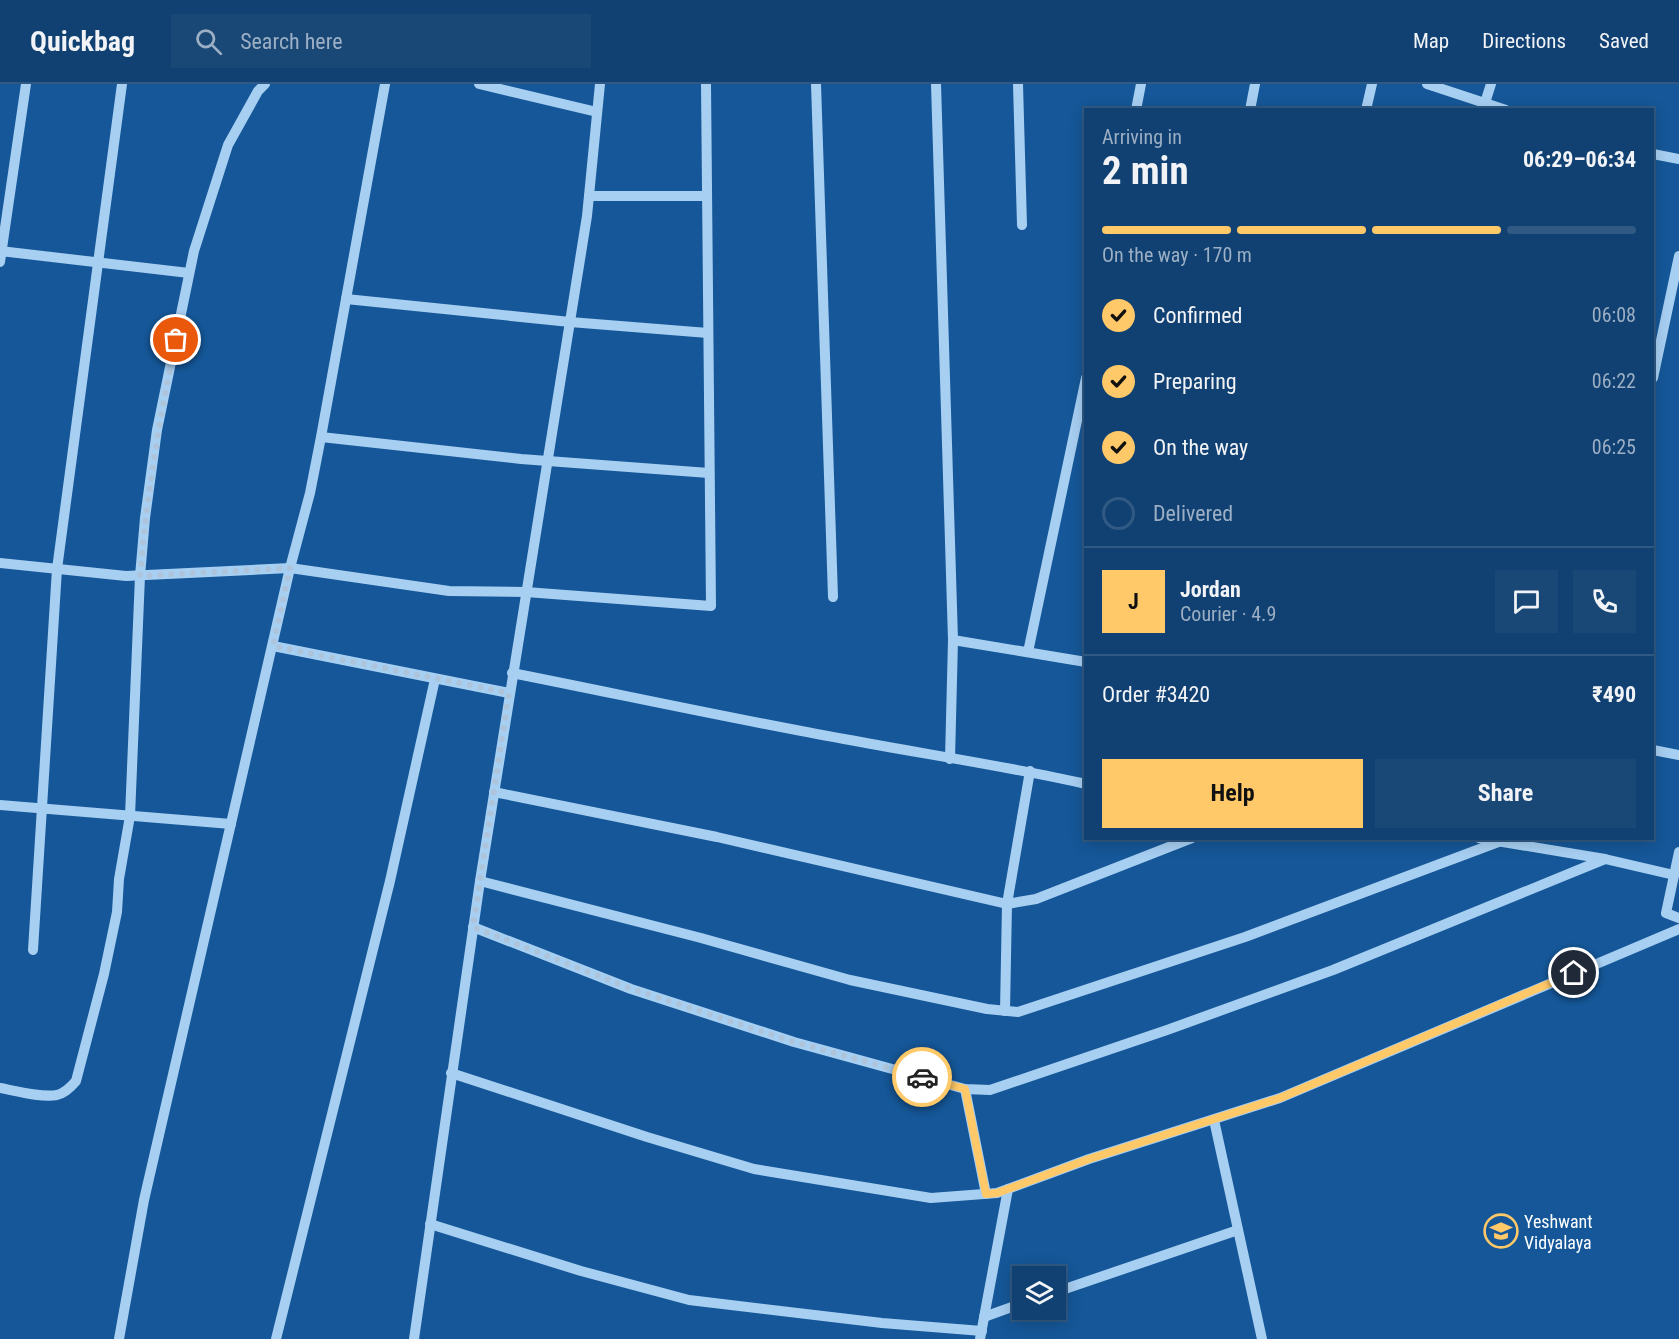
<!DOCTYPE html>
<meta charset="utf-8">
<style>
:root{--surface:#104172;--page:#194877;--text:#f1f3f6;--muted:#9cafc4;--line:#305a84;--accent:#ffc868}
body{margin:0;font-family:"Roboto Condensed",sans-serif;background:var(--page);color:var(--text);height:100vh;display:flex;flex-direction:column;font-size:22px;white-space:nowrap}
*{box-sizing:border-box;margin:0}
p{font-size:20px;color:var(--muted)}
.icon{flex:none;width:33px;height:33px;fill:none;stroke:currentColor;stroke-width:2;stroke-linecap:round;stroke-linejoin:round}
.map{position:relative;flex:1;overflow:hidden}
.drawer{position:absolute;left:1084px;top:24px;width:570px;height:732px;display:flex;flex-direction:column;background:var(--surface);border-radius:0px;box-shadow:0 3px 15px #0003,0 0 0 2px var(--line)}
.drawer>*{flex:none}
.buttons{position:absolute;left:1012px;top:1182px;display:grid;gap:12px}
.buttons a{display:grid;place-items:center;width:54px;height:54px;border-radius:0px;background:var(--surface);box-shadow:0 3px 15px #0003,0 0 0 2px var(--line);font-size:30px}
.pin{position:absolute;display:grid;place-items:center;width:51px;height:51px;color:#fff;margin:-26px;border:3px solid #fff;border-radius:50%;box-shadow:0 2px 6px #0007}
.courier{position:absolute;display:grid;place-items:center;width:60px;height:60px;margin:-30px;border:4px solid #ffc868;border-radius:50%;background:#fff;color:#222;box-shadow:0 2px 8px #0007}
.overview em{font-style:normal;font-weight:700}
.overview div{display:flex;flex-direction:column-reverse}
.overview{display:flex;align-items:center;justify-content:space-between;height:102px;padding:0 18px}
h1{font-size:39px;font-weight:700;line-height:45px}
.bar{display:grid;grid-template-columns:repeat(4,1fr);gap:9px 6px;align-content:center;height:72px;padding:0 18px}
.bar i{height:8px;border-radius:4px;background:var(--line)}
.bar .active{background:var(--accent)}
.bar p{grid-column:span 4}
.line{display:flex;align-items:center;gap:15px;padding:0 18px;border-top:2px solid var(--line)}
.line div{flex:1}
.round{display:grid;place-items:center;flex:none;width:63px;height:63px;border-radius:0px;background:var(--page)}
ol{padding:0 18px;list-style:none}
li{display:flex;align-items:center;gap:18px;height:66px}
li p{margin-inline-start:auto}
li .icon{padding:6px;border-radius:50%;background:var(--accent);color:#111;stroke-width:4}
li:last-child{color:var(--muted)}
li i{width:33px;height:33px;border:3px solid var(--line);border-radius:50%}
.action{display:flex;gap:12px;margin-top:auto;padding:12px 18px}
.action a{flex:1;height:69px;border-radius:0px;background:var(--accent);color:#111;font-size:24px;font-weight:700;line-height:69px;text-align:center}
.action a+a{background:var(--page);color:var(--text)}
header{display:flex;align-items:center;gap:36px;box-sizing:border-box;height:84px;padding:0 30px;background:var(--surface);border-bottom:2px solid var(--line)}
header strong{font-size:28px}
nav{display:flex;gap:33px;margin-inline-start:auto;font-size:21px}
.search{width:420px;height:54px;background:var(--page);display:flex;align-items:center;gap:15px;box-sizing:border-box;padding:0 21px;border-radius:0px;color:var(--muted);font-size:22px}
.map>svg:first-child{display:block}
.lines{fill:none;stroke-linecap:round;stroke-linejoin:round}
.minor{stroke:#a7cff2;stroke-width:10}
.done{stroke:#adc4db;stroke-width:6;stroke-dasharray:0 10.8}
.route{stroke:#ffc868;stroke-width:8}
.labels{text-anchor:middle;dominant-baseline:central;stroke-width:4.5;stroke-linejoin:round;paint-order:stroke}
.poi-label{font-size:18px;fill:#fff;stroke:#155798;text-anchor:start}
</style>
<header>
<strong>Quickbag</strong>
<div class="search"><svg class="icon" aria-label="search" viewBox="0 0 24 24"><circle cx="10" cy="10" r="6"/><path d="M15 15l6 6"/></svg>Search here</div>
<nav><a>Map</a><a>Directions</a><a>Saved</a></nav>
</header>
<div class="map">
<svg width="1679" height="1255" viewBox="0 0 1679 1255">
<rect width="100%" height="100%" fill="#155798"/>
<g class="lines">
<g class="minor">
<polyline points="479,0 597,28"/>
<polyline points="816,0 833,513"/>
<polyline points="936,0 953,556 950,675"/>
<polyline points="1018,0 1022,141"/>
<polyline points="1427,0 1506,26"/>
<polyline points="1483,25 1491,0"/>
<polyline points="1136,26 1141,0"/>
<polyline points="1250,26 1255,0"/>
<polyline points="1366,26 1372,0"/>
<polyline points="1653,70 1679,75"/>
<polyline points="589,112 707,112"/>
<polyline points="0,167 189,189"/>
<polyline points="0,178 26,0"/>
<polyline points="346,215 570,238 708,249"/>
<polyline points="1653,294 1679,172"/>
<polyline points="321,353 521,375 709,389"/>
<polyline points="0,479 126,492 290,484 449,507 526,508 711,522 706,0"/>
<polyline points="953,556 1086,578"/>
<polyline points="273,562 509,609"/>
<polyline points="1028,568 1086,294"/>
<path d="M512,589C623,611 733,635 844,655C924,670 1006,682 1086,700"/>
<polyline points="1653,666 1679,671"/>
<polyline points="494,708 717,753 1007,820 1036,815 1192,754"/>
<polyline points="0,721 231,740"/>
<polyline points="1479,754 1605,775 1674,791"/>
<polyline points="1679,768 1666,829 1679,834"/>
<polyline points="480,797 701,854 850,896 987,925 1018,928 1245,853 1501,757"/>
<polyline points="473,843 631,905 794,958 965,1005 990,1006 1167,946 1333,886 1605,775"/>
<polyline points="33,866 57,485 122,0"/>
<polyline points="1005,927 1007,820 1030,687"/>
<polyline points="451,989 647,1053 754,1085 931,1114 997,1109 1089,1075 1280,1014 1679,845"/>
<path d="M0,1004C16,1007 42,1014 57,1011C65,1009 71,1003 76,997L104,890L117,828L119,795L130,732L140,492L145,434L157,346L194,167L228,61L258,7L265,0"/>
<polyline points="965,1005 986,1110"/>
<polyline points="1214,1036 1262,1255"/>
<polyline points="430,1140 581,1187 689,1216 882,1239 982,1247"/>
<polyline points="1056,1208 1238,1146"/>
<polyline points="984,1233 1023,1219"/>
<polyline points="119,1255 144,1116 290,484 310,409 321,353 385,0"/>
<polyline points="276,1255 390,797 435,595"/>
<polyline points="414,1255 480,797 587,132 600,0"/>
<polyline points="980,1255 1008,1105"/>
</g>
</g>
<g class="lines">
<path class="done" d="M176,256C159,336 147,411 140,492L290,484L273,562L509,609L473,843L632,905L794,958L922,993"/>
<polyline class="route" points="922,993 965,1005 986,1110 997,1109 1089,1075 1280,1014 1574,889"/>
</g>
<defs>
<symbol id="school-ring" viewBox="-11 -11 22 22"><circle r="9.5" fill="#155798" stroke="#ffc868" stroke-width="1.5"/><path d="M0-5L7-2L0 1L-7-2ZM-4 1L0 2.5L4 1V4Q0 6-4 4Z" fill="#ffc868"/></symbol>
</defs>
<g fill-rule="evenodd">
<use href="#school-ring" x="1482" y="1128" width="38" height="38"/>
</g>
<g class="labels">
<g class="poi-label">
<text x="1524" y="1137">Yeshwant<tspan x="1524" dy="21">Vidyalaya</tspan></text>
</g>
</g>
</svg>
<div class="buttons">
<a><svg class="icon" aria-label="layers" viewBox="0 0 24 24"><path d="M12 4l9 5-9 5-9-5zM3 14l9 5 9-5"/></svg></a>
</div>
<div class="pin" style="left:176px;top:256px;background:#ea580c"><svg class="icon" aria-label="bag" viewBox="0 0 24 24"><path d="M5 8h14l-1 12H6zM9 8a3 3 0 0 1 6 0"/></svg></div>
<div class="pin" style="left:1574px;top:889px;background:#1f2937"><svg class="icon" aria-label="home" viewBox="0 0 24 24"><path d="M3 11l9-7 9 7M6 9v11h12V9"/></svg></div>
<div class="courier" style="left:922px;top:993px"><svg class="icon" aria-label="car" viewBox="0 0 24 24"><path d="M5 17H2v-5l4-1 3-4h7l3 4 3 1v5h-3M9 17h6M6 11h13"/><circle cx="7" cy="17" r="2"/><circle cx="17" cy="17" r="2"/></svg></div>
<section class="drawer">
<div class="overview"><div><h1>2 min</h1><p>Arriving in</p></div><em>06:29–06:34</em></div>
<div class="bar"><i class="active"></i><i class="active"></i><i class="active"></i><i></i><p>On the way · 170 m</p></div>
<ol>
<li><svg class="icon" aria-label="check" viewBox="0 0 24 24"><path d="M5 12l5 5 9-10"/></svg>Confirmed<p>06:08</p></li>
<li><svg class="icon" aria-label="check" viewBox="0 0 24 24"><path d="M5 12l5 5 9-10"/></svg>Preparing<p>06:22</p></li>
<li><svg class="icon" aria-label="check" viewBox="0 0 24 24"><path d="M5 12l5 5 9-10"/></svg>On the way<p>06:25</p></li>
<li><i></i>Delivered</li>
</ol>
<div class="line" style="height:108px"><b class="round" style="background:var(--accent);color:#111">J</b><div><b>Jordan</b><p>Courier · 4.9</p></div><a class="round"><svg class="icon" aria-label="chat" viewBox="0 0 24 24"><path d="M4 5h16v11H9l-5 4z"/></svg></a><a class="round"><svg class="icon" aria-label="phone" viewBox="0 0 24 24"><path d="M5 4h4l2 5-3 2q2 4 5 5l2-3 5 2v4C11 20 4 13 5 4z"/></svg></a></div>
<div class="line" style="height:78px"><div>Order #3420</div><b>₹490</b></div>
<div class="action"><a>Help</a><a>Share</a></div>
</section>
</div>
